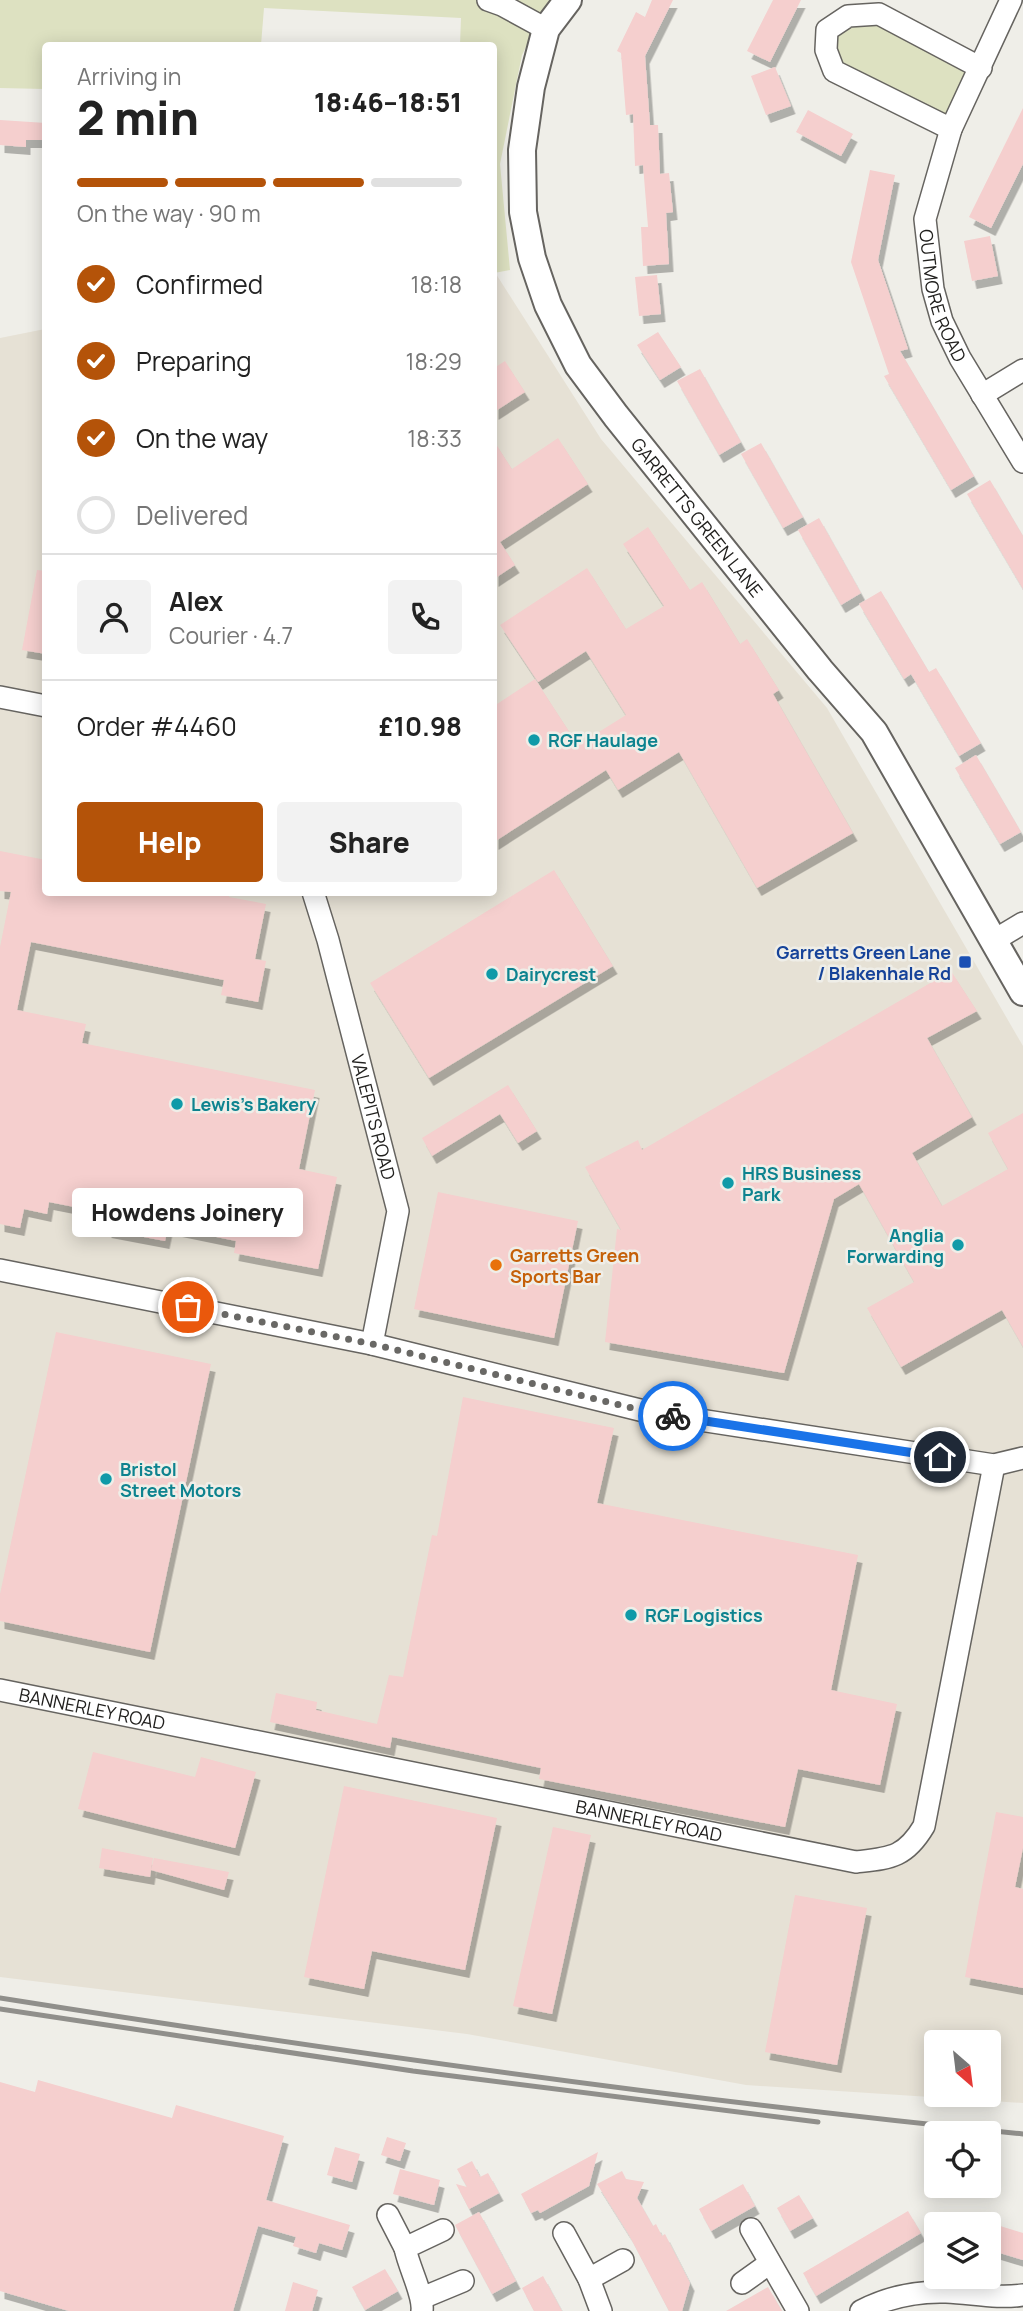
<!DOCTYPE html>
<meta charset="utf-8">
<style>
:root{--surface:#fff;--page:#f2f2f2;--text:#222;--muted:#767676;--line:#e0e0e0;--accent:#b45309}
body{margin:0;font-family:Manrope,sans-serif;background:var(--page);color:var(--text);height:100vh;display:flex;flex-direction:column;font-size:26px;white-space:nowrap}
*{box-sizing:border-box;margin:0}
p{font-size:23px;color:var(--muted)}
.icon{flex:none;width:38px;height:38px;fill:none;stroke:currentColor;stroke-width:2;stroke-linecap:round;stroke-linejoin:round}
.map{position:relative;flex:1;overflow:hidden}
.details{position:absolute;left:42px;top:42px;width:455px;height:854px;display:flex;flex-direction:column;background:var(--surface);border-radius:7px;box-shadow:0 4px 18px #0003}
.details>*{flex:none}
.needle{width:46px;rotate:152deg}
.controls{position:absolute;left:924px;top:2030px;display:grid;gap:14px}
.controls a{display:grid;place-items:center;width:77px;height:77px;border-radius:7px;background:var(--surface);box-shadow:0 4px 18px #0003;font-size:35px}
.pin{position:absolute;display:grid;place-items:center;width:60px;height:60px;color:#fff;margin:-30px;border:4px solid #fff;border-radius:50%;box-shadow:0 2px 7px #0007}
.courier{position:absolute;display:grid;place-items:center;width:70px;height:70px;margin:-35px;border:5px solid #1a73e8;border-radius:50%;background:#fff;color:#222;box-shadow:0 2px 9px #0007}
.bubble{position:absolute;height:49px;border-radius:7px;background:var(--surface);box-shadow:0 4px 18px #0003;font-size:23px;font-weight:800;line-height:49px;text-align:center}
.head em{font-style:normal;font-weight:800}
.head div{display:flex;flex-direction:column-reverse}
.head{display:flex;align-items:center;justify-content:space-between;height:119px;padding:0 35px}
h1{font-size:46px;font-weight:800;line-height:52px}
.bar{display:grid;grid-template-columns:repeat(4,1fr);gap:10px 7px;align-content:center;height:84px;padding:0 35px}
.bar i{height:9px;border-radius:5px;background:var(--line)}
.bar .active{background:var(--accent)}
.bar p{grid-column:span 4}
.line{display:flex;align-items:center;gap:18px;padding:0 35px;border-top:2px solid var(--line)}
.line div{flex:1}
.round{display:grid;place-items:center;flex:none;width:74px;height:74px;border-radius:7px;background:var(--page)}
ol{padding:0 35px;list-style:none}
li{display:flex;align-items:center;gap:21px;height:77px}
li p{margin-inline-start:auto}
li .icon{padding:7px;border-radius:50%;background:var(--accent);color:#fff;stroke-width:4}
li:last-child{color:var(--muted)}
li i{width:38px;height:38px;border:4px solid var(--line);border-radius:50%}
.cta{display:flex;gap:14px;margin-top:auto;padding:14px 35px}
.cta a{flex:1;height:80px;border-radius:7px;background:var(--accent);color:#fff;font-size:28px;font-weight:800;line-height:80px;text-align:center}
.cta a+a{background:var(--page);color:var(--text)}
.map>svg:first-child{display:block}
.built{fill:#e6e1d5;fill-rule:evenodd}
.green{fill:#dde1c1}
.building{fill:#f5cfce;filter:url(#shadow)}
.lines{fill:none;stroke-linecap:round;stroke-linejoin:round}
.minor-casing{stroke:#666460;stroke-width:24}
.tertiary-casing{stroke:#666460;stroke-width:30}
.minor{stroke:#fff;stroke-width:21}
.tertiary{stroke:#fff;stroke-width:26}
.rail{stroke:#908f8b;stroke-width:5}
.done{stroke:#696865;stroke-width:7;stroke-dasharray:0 12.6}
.route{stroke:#1a73e8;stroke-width:9}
.culture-dot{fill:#0f9aa8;stroke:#efeee8;stroke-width:2.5}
.transit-dot{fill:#1a4fb4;stroke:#efeee8;stroke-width:2.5}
.food-dot{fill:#e8710a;stroke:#efeee8;stroke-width:2.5}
.labels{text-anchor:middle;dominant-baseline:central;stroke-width:5;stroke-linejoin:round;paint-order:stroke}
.street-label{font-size:18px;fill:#21201e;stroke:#efeee8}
.culture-label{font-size:18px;font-weight:bold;fill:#0d838f;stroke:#efeee8;text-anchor:start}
.transit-label{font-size:18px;font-weight:bold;fill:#164399;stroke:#efeee8;text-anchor:end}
.food-label{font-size:18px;font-weight:bold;fill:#c56008;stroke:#efeee8;text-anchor:start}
</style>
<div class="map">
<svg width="1023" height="2311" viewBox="0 0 1023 2311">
<defs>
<filter id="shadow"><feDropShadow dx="4.5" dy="8" stdDeviation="0" flood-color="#0004"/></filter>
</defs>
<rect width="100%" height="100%" fill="#efeee8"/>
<path class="built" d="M494,274H496L601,439L827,708L1023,1046V2103L746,2085L467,2034L0,1977V338L45,329L46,892H494ZM936,2042H989V2095H936Z"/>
<g class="green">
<polygon points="0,0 549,0 522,55 500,164 510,270 494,273 494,46 460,45 461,18 264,8 261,45 46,46 45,89 0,88"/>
<polygon points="879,14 981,68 951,129 834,71 827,30"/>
</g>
<g class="building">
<polygon points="652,0 673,0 645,56 650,125 658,125 660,174 669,173 673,212 666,213 669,264 643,266 641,227 648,227 643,165 635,166 633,114 626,115 621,53 617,51 636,12 645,17"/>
<polygon points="773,0 801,0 770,62 747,51"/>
<polygon points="775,67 791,106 766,115 751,76"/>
<polygon points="1023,108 1023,164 991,228 969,217"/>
<polygon points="808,110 853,134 841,156 796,132"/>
<polygon points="0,120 46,123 46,140 26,140 26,147 0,145"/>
<polygon points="870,170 895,175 878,260 908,349 900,351 974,476 951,490 884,376 889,374 851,262"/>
<polygon points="990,236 998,276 972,281 964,241"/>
<polygon points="657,275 661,314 639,316 635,277"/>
<polygon points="658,332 681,367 660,380 637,345"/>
<polygon points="505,361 525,392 494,412 494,368"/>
<polygon points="700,369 741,442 719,455 677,381"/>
<polygon points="558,438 588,484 500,542 515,565 494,579 494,441 512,469"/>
<polygon points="761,443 803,517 783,528 741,454"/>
<polygon points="990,480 1023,536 1023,589 967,494"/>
<polygon points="819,518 861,593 841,605 798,530"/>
<polygon points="648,527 690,590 702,582 740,644 747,639 779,690 773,694 853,833 757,888 679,752 618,790 606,770 494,842 494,706 535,679 578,745 626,715 586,651 538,682 500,625 587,568 626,629 664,606 623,544"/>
<polygon points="37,570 46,571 46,654 22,650"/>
<polygon points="881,591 929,672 936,668 981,743 959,756 911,674 904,679 859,604"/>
<polygon points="976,755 1021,832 1000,844 955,768"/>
<polygon points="0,851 46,860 46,892 230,892 229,897 266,904 255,959 266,961 258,1002 221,995 224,980 31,942 17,1010 86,1024 82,1043 315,1090 299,1169 337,1177 318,1269 234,1253 236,1241 168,1227 165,1241 107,1230 110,1214 49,1202 47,1214 24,1209 20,1228 0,1224 0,947 11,892 0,891"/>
<polygon points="554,870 613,966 429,1078 370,983"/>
<polygon points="951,971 977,1011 927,1038 972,1117 912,1153 942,1206 1008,1169 988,1133 1023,1113 1023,1347 1002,1310 901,1367 867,1308 914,1282 859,1184 834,1199 784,1373 605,1342 617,1229 621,1230 585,1167 638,1140 642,1150"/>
<polygon points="508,1085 537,1131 518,1143 500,1114 432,1156 422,1138"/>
<polygon points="438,1192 578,1221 554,1338 414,1309"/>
<polygon points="56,1332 211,1364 150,1652 0,1621 0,1594"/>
<polygon points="463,1397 614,1428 597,1503 858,1555 831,1690 897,1704 880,1785 798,1769 785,1827 539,1779 541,1768 392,1737 390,1748 270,1722 276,1693 317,1702 316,1710 377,1724 389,1675 403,1677 432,1535 437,1536"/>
<polygon points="93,1752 195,1777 201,1757 256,1772 235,1848 78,1809"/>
<polygon points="344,1786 497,1818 465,1970 372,1951 364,1989 304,1977"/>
<polygon points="996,1812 1023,1817 1023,1848 1015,1887 1023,1889 1023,1988 965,1977"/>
<polygon points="553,1827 591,1835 552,2014 513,2006"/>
<polygon points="102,1848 153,1858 151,1870 154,1858 229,1872 224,1890 151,1870 150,1877 99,1868"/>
<polygon points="795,1895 867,1908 837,2065 765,2052"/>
<polygon points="38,2080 172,2118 176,2105 284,2136 266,2200 350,2225 342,2250 319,2243 316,2253 293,2246 296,2237 258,2226 233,2311 69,2311 0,2291 0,2082 35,2092"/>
<polygon points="387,2137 406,2143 400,2161 381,2155"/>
<polygon points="335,2147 360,2154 352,2182 327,2175"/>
<polygon points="598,2152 589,2186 540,2213 538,2210 531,2213 521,2194"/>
<polygon points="472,2161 480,2177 488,2173 499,2193 469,2209 456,2184 467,2187 457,2169"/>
<polygon points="400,2169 440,2180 434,2205 393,2194"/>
<polygon points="622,2171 626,2179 644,2182 637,2198 653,2226 656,2224 662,2236 665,2234 690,2283 682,2311 669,2311 629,2235 597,2184"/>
<polygon points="743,2184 755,2206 711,2231 699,2209"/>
<polygon points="799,2195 813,2218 790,2231 777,2208"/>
<polygon points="908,2211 921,2233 816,2296 803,2273"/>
<polygon points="479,2212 516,2281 492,2294 455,2225"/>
<polygon points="997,2225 1023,2233 1023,2260 990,2250"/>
<polygon points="385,2269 398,2291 365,2310 352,2287"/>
<polygon points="543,2276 562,2311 534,2311 522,2288"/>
<polygon points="293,2282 318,2290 312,2311 285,2311"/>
<polygon points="768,2287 782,2311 726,2311"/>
</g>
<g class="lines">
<defs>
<g id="minor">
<polyline points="488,0 502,5 546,29"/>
<path id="s1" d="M1011,0L951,129L925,219L933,289L942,321L960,358L1023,462"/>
<polyline points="951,129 834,71 826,50 827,30 848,16 879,14 981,68"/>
<polyline points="982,395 1023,370"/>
<polyline points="0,697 46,706"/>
<path id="s2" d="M313,892L328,940L398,1211L372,1344"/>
<polyline points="993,941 1023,923"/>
<polyline points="0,1270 372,1344 648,1412 994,1465 1023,1458"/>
<path id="s3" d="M0,1690L856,1862C890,1858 905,1858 924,1826L994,1465"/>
<polyline points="388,2215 405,2248"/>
<polyline points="751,2229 798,2311"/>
<polyline points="564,2233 589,2279 601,2311"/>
<polyline points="589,2279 623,2260"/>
<polyline points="742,2283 770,2263"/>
<polyline points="422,2298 463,2281"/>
<path d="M422,2311C424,2295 409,2268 405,2248L443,2230"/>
<path d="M861,2311C888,2297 915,2291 946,2292C972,2293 997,2299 1023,2295"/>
</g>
<g id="tertiary">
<path id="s4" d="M568,0L546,29L531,87L522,150L523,212L532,258L548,305L578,365L616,416L820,670L874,732L1023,992"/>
</g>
</defs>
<use href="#minor" class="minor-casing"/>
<use href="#tertiary" class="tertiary-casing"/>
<use href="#minor" class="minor"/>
<use href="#tertiary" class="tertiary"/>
<g class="rail">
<path d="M0,1998C340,2052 681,2100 1023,2134"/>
<polyline points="0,2009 413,2071 818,2122"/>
</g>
</g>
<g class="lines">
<polyline class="done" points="188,1307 372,1344 648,1412 673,1416"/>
<polyline class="route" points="673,1416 940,1457"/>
</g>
<g class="culture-dot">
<circle cx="534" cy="740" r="7"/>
<circle cx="492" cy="974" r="7"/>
<circle cx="177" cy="1104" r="7"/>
<circle cx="728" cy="1183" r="7"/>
<circle cx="958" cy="1245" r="7"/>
<circle cx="106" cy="1479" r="7"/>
<circle cx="631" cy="1615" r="7"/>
</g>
<rect class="transit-dot" x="958" y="955" width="14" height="14" rx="3.5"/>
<circle class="food-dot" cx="496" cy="1265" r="7"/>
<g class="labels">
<g class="street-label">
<text stroke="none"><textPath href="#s1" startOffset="315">OUTMORE ROAD</textPath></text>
<text stroke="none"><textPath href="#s4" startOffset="579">GARRETTS GREEN LANE</textPath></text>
<text stroke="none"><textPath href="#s2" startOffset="233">VALEPITS ROAD</textPath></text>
<text stroke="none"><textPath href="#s3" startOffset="94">BANNERLEY ROAD</textPath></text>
<text stroke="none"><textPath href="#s3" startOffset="662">BANNERLEY ROAD</textPath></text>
</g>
<g class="culture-label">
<text x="548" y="740">RGF Haulage</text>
<text x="506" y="974">Dairycrest</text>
<text x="191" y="1104">Lewis's Bakery</text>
<text x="742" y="1173">HRS Business<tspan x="742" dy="21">Park</tspan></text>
<text x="944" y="1235" text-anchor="end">Anglia<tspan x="944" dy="21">Forwarding</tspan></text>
<text x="120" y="1469">Bristol<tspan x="120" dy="21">Street Motors</tspan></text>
<text x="645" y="1615">RGF Logistics</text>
</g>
<g class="transit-label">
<text x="951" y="952">Garretts Green Lane<tspan x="951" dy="21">/ Blakenhale Rd</tspan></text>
</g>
<g class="food-label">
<text x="510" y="1255">Garretts Green<tspan x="510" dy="21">Sports Bar</tspan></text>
</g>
</g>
</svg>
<div class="controls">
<a><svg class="needle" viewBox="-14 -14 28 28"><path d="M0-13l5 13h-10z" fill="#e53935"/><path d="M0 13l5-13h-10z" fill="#767676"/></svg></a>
<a><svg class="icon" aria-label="locate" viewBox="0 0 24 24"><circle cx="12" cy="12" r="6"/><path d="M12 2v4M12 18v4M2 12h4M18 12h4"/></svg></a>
<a><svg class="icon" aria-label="layers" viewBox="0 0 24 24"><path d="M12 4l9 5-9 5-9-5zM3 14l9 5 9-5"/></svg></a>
</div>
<div class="pin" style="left:188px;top:1307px;background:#ea580c"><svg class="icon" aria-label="bag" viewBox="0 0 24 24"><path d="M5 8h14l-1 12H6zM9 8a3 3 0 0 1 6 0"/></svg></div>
<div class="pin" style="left:940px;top:1457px;background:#1f2937"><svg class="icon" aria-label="home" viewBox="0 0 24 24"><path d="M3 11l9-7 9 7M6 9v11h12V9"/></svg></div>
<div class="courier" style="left:673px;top:1416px"><svg class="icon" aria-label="bike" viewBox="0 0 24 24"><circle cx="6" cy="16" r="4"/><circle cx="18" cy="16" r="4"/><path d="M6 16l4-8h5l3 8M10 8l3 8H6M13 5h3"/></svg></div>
<div class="bubble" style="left:72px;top:1188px;width:231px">Howdens Joinery</div>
<section class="details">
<div class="head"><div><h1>2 min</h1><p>Arriving in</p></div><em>18:46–18:51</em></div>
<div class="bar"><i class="active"></i><i class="active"></i><i class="active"></i><i></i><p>On the way · 90 m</p></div>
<ol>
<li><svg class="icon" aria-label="check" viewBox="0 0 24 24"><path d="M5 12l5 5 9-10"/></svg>Confirmed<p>18:18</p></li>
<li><svg class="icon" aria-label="check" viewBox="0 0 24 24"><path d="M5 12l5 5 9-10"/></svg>Preparing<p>18:29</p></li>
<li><svg class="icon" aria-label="check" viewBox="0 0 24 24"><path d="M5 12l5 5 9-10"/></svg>On the way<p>18:33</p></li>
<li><i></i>Delivered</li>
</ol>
<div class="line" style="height:126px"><a class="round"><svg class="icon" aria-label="person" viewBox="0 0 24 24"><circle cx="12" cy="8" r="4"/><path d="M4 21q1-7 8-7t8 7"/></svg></a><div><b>Alex</b><p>Courier · 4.7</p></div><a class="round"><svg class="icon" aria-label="phone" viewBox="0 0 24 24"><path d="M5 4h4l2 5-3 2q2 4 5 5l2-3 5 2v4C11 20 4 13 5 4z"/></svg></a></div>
<div class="line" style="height:91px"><div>Order #4460</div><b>£10.98</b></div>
<div class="cta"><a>Help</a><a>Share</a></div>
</section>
</div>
